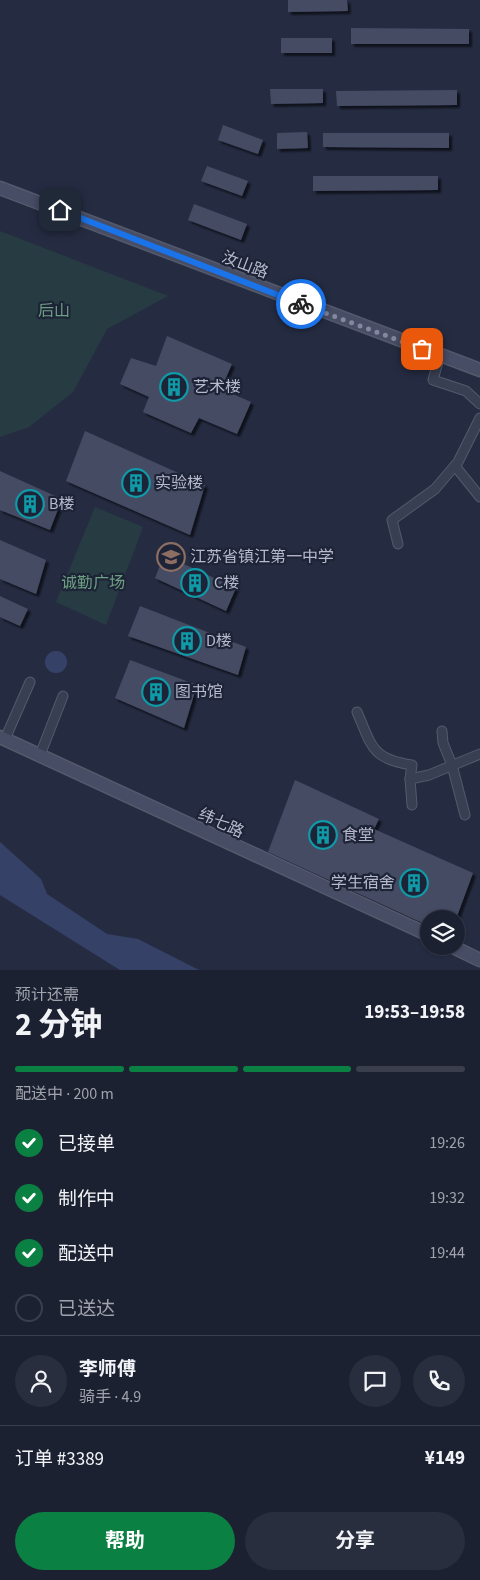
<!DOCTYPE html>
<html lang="zh">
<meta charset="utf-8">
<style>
:root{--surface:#1c2132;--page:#292e3e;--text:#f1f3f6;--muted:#a0a3ac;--line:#3a3e4d;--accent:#0b8043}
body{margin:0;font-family:"Source Sans 3","Noto Sans SC",sans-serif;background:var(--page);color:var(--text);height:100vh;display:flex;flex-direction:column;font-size:19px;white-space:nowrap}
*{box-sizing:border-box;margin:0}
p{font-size:16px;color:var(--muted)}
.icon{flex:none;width:28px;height:28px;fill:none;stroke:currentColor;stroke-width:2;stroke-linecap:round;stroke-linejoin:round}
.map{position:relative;height:970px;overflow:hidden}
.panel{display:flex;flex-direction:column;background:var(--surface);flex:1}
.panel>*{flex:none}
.fabs{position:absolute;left:420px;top:910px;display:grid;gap:10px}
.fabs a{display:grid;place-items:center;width:45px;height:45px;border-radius:50%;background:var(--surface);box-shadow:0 1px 4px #0004,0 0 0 1px var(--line);font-size:25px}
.pin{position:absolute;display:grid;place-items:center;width:42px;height:42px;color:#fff;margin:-21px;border-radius:10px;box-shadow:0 2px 8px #0006}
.courier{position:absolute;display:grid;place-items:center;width:50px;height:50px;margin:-25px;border:4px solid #1a73e8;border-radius:50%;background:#fff;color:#222;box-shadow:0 1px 6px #0007}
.headline em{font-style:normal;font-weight:700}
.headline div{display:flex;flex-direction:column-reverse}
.headline{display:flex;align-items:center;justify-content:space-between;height:85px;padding:0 15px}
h1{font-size:32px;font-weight:700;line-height:38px}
.bar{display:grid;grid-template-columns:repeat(4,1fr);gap:8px 5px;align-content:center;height:60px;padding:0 15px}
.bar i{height:6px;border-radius:4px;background:var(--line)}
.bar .active{background:var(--accent)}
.bar p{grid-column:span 4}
.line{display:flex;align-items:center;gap:12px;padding:0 15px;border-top:1px solid var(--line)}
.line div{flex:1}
.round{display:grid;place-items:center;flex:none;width:52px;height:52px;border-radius:26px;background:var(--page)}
ol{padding:0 15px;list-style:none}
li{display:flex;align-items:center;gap:15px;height:55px}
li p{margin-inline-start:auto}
li .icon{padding:5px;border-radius:50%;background:var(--accent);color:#fff;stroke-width:4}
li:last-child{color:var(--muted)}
li i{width:28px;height:28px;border:2px solid var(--line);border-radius:50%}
.cta{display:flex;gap:10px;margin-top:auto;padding:10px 15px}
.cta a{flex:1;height:58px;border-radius:30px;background:var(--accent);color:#fff;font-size:20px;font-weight:700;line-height:58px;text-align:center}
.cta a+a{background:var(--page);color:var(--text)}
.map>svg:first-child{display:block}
.green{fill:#273b43}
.water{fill:#364168}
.building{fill:#444b64;filter:url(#shadow)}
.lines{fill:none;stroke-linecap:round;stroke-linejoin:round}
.street-casing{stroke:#545a6c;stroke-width:11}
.secondary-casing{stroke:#545a6c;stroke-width:15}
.street{stroke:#393f52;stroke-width:9}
.secondary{stroke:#474d65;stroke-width:12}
.done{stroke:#83889c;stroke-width:5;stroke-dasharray:0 9}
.route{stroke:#1a73e8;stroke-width:6}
.labels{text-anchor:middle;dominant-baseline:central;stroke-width:4.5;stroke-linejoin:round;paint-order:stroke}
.street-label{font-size:16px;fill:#b6bacc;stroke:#1e2437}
.park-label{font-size:16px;fill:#6c9e81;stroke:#1e2437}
.poi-label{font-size:16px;fill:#b6bacc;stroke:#1e2437;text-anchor:start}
</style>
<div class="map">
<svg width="480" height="970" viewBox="0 0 480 970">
<defs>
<filter id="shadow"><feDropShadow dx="3" dy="3" stdDeviation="1" flood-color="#0009"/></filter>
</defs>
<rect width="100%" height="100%" fill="#252c42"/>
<g class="green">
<polygon points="0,231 168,296 107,329 73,392 29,427 0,437"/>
<polygon points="95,507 143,527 106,625 56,602"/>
</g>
<g class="water">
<circle cx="56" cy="662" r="11"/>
<polygon points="0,842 41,879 47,894 107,934 138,939 199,970 120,970 0,895"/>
</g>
<g class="building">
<polygon points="288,0 347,0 348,11 288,12"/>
<polygon points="351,28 469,29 469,44 351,44"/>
<rect x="281" y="38" width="51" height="15"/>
<polygon points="270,89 323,89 323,103 271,104"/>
<polygon points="457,90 457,105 337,106 336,91"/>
<polygon points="223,125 263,140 258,154 218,140"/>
<polygon points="307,132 308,148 277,149 277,133"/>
<polygon points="323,133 449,133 449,148 323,147"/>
<polygon points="207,166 248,181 242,196 201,181"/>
<polygon points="313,176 438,176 438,190 313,191"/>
<polygon points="194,204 247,224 241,240 188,220"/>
<polygon points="167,336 232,364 221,389 251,402 237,434 199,418 191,433 143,412 149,397 120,384 131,358 156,366"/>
<polygon points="85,431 205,485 190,535 66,481"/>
<polygon points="0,471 62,499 50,530 0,510"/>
<polygon points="0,540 46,560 36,594 0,579"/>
<polygon points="164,555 236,588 226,611 155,578"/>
<polygon points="0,596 28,609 20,626 0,617"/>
<polygon points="140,606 246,647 238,675 128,636"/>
<polygon points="130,660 197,685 184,728 115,698"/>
<polygon points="295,780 379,819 374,829 473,873 456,919 429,919 429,926 268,852"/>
</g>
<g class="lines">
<defs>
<g id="street">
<polyline points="440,355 433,380 466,391 480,404"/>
<polyline points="455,466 480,497"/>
<polyline points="398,544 392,520 435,489 458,462 480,418"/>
<path d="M357,712C372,746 371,759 412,765L410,779"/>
<polyline points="442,731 443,743 452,765 465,815"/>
<polyline points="5,739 30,682"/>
<polyline points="40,755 63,696"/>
<polyline points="412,805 410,779 429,775 480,754"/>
</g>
<g id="secondary">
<polyline points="0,188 480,370"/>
<polyline points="0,737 429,935"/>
<polyline points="451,946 480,960"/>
</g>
</defs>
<use href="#street" class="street-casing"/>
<use href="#secondary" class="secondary-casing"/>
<use href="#street" class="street"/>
<use href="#secondary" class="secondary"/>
</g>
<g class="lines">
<polyline class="done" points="301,304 422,349"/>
<polyline class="route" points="60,210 301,304"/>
</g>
<defs>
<symbol id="building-ring" viewBox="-11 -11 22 22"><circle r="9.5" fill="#1e2437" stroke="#0f9aa8" stroke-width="1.5"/><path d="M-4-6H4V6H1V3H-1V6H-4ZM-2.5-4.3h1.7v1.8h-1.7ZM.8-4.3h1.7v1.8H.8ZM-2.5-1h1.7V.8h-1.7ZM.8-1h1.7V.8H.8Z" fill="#0f9aa8"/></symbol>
<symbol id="school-ring" viewBox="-11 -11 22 22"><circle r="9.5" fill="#1e2437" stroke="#8d6e63" stroke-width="1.5"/><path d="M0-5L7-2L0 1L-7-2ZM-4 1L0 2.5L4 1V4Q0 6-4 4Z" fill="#8d6e63"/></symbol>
</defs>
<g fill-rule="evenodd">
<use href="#building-ring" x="158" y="371" width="32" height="32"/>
<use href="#building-ring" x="120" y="467" width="32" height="32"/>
<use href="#building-ring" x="14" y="488" width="32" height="32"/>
<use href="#school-ring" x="155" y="541" width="32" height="32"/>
<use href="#building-ring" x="179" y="567" width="32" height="32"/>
<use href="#building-ring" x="171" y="625" width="32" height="32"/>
<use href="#building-ring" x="140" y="676" width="32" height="32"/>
<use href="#building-ring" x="307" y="819" width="32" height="32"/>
<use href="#building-ring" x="398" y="867" width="32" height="32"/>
</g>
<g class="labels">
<g class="street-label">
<text transform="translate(245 265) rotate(21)">汝山路</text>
<text transform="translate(221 823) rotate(25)">纬七路</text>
</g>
<g class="park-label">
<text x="54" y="311">后山</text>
<text x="93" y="583">诚勤广场</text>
</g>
<g class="poi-label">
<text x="193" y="387">艺术楼</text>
<text x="155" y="483">实验楼</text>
<text x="49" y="504">B楼</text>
<text x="190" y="557">江苏省镇江第一中学</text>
<text x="214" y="583">C楼</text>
<text x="206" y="641">D楼</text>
<text x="175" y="692">图书馆</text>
<text x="342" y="835">食堂</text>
<text x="395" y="883" text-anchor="end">学生宿舍</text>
</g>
</g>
</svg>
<div class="fabs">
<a><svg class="icon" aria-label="layers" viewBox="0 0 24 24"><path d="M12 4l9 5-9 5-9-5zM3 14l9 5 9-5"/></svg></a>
</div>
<div class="pin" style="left:422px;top:349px;background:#ea580c"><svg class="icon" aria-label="bag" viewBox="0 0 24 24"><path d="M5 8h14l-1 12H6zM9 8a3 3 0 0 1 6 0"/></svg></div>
<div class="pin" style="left:60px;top:210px;background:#1f2937"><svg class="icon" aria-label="home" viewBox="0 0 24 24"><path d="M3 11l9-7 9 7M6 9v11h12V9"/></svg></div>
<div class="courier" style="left:301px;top:304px"><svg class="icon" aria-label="bike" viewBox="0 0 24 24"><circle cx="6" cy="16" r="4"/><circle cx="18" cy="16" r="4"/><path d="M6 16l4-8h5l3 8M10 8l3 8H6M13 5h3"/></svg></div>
</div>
<section class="panel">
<div class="headline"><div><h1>2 分钟</h1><p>预计还需</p></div><em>19:53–19:58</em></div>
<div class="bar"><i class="active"></i><i class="active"></i><i class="active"></i><i></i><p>配送中 · 200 m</p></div>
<ol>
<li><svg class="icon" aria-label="check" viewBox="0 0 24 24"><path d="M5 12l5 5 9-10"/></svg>已接单<p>19:26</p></li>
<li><svg class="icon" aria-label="check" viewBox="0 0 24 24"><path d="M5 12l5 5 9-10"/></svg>制作中<p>19:32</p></li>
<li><svg class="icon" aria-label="check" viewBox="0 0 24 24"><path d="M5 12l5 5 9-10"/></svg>配送中<p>19:44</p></li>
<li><i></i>已送达</li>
</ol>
<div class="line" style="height:90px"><a class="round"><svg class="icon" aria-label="person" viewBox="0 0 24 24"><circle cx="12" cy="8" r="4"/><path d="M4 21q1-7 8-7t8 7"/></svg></a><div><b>李师傅</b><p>骑手 · 4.9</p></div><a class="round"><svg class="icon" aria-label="chat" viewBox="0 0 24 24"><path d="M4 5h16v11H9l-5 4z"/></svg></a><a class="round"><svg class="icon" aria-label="phone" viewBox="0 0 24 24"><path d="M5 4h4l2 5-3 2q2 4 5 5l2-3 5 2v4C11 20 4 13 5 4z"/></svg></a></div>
<div class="line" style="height:65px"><div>订单 #3389</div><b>¥149</b></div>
<div class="cta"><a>帮助</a><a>分享</a></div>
</section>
